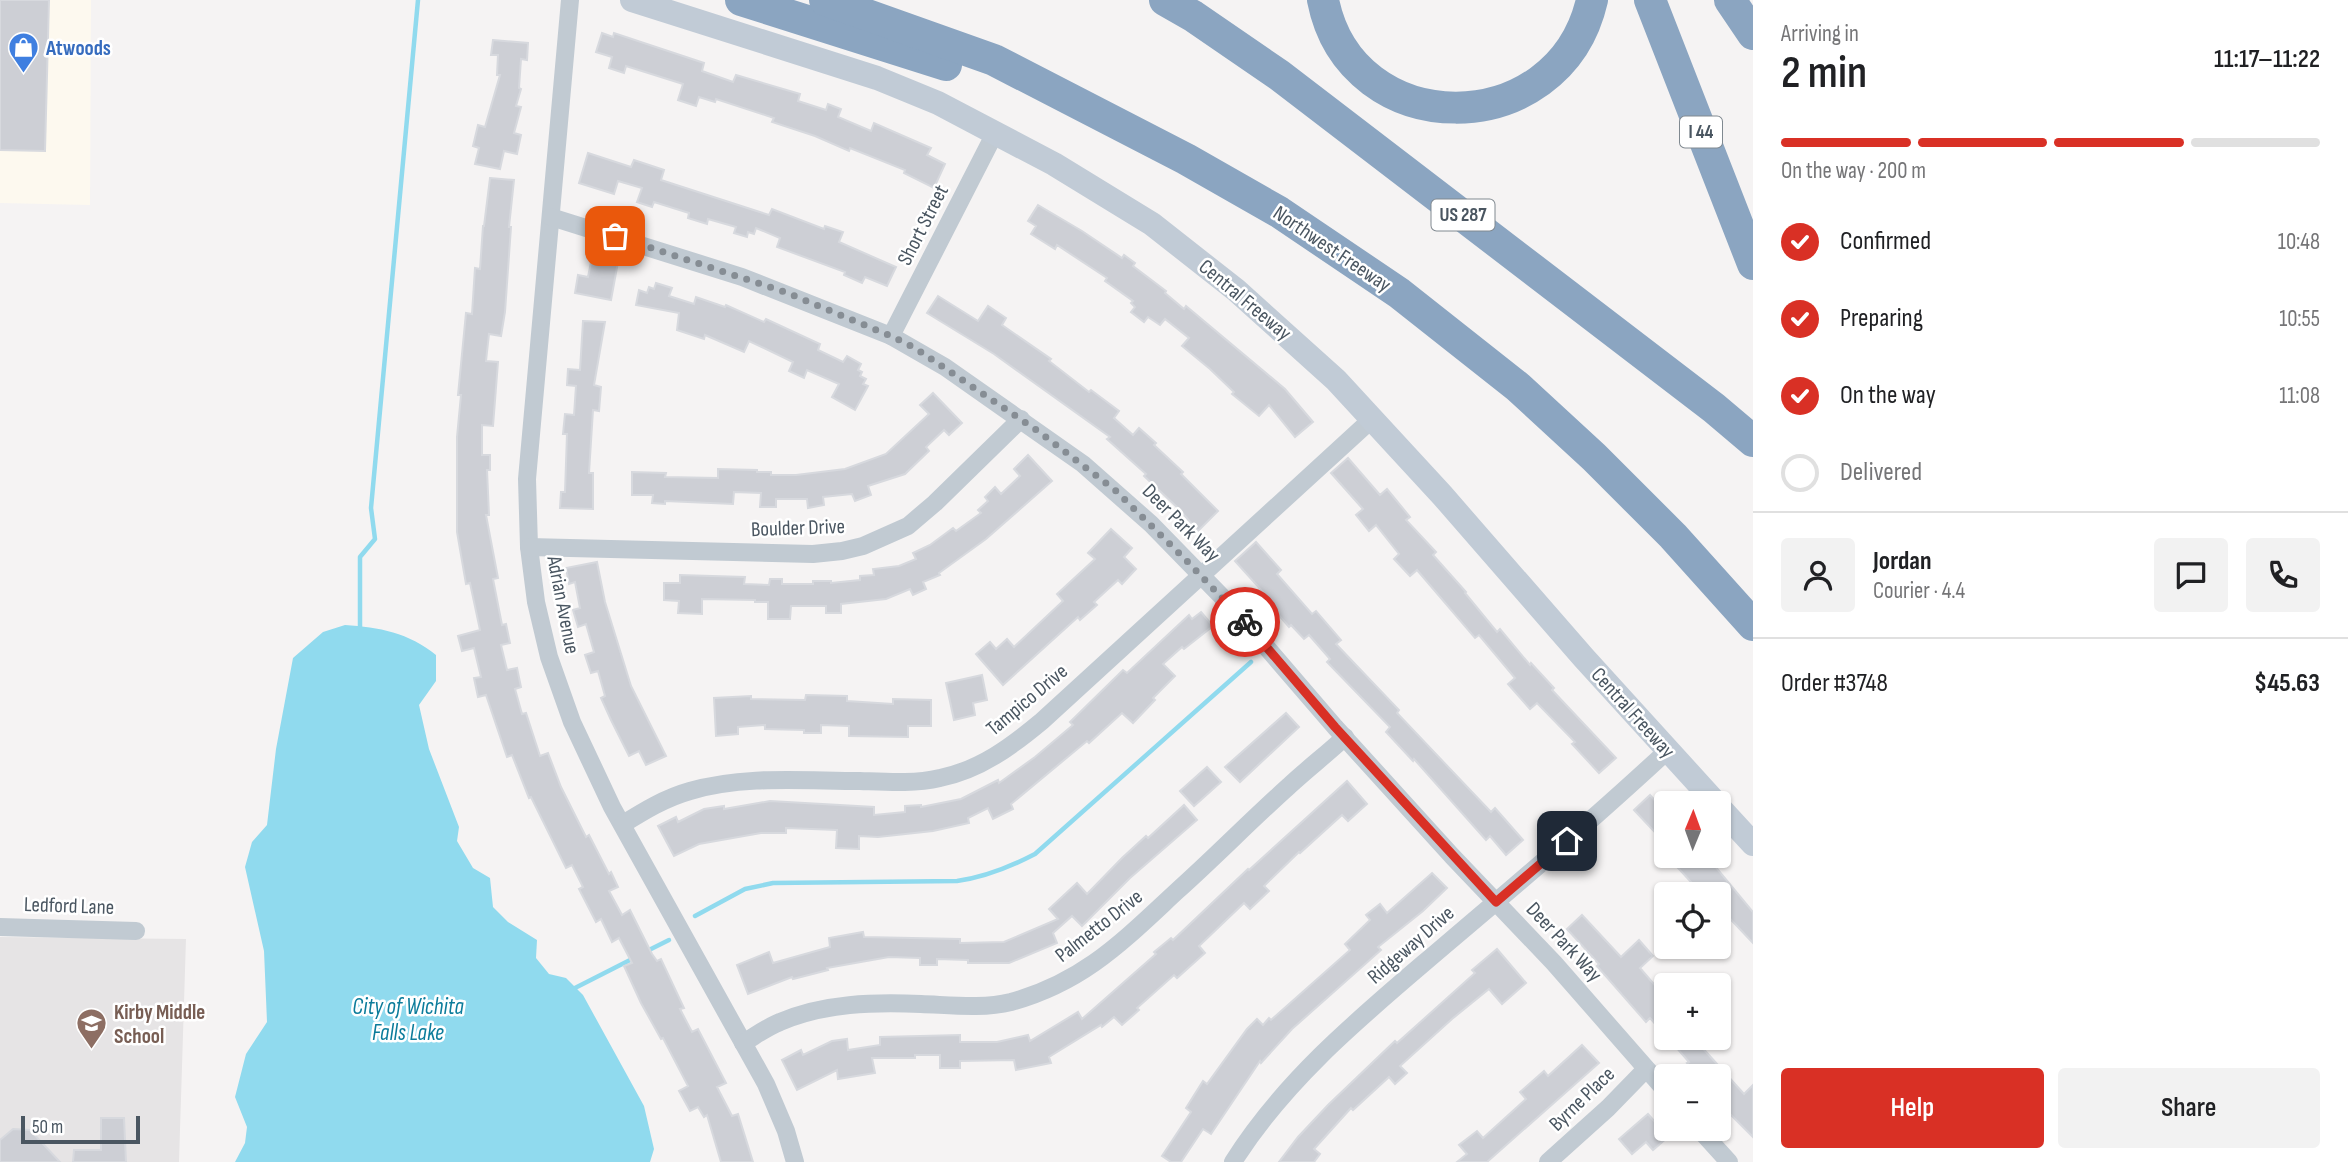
<!DOCTYPE html>
<meta charset="utf-8">
<style>
:root{--surface:#fff;--page:#f2f2f2;--text:#202124;--muted:#757577;--line:#e0e0e0;--accent:#d93025}
body{margin:0;font-family:"Sofia Sans Condensed",sans-serif;background:var(--page);color:var(--text);height:100vh;display:flex;flex-direction:column;font-size:26px;white-space:nowrap}
*{box-sizing:border-box;margin:0}
p{font-size:23px;color:var(--muted)}
.icon{flex:none;width:38px;height:38px;fill:none;stroke:currentColor;stroke-width:2;stroke-linecap:round;stroke-linejoin:round}
.map{position:relative;flex:1;overflow:hidden}
.sheet{display:flex;flex-direction:column;background:var(--surface);width:595px}
.sheet>*{flex:none}
.needle{width:46px;rotate:1deg}
.fabs{position:absolute;left:1654px;top:791px;display:grid;gap:14px}
.fabs a{display:grid;place-items:center;width:77px;height:77px;border-radius:7px;background:var(--surface);box-shadow:0 2px 5px #0004;font-size:35px}
.scale{position:absolute;left:21px;bottom:18px;width:119px;box-sizing:border-box;padding-left:7px;border:4px solid #4a5661;border-top:0;font-size:19px;line-height:24px;white-space:nowrap;color:#4a5661;-webkit-text-stroke:5px #fff;paint-order:stroke}
.pin{position:absolute;display:grid;place-items:center;width:60px;height:60px;color:#fff;margin:-30px;border-radius:14px;box-shadow:0 4px 10px #0006}
.courier{position:absolute;display:grid;place-items:center;width:70px;height:70px;margin:-35px;border:5px solid #d93025;border-radius:50%;background:#fff;color:#222;box-shadow:0 2px 9px #0007}
.headline em{font-style:normal;font-weight:600}
.headline div{display:flex;flex-direction:column-reverse}
.headline{display:flex;align-items:center;justify-content:space-between;height:119px;padding:0 28px}
h1{font-size:46px;font-weight:600;line-height:52px}
.bar{display:grid;grid-template-columns:repeat(4,1fr);gap:10px 7px;align-content:center;height:84px;padding:0 28px}
.bar i{height:9px;border-radius:5px;background:var(--line)}
.bar .current{background:var(--accent)}
.bar p{grid-column:span 4}
.line{display:flex;align-items:center;gap:18px;padding:0 28px;border-top:2px solid var(--line)}
.line div{flex:1}
.round{display:grid;place-items:center;flex:none;width:74px;height:74px;border-radius:7px;background:var(--page)}
ol{padding:0 28px;list-style:none}
li{display:flex;align-items:center;gap:21px;height:77px}
li p{margin-inline-start:auto}
li .icon{padding:7px;border-radius:50%;background:var(--accent);color:#fff;stroke-width:4}
li:last-child{color:var(--muted)}
li i{width:38px;height:38px;border:4px solid var(--line);border-radius:50%}
.primary-button{display:flex;gap:14px;margin-top:auto;padding:14px 28px}
.primary-button a{flex:1;height:80px;border-radius:7px;background:var(--accent);color:#fff;font-size:28px;font-weight:600;line-height:80px;text-align:center}
.primary-button a+a{background:var(--page);color:var(--text)}
main{display:flex;flex:1;min-height:0}
.map>svg:first-child{display:block}
.commercial{fill:#fdf9ef}
.education{fill:#e6e4e5}
.water{fill:#90daee}
.lines{fill:none;stroke-linecap:round;stroke-linejoin:round}
.stream{stroke:#90daee;stroke-width:4.5}
.building{fill:#cdcfd5;stroke:#d7d9de;stroke-width:2}
.street{stroke:#c1cad2;stroke-width:18}
.secondary{stroke:#c1cbd6;stroke-width:24}
.highway{stroke:#8ba5c1;stroke-width:32}
.done{stroke:#868d94;stroke-width:7;stroke-dasharray:0 12.6}
.route{stroke:#d93025;stroke-width:9}
.labels{text-anchor:middle;dominant-baseline:central;stroke-width:5;stroke-linejoin:round;paint-order:stroke}
.shield{fill:#fff;stroke:#808990;stroke-width:2}
.shield-label{font-size:19px;font-weight:bold;fill:#4a5661}
.shop-label{font-size:21px;font-weight:bold;fill:#366cbe;stroke:#fff;text-anchor:start}
.street-label{font-size:21px;fill:#4a5661;stroke:#fff}
.education-label{font-size:21px;font-weight:bold;fill:#785e54;stroke:#fff;text-anchor:start}
.water-label{font-size:23px;font-style:italic;fill:#0c7c9b;stroke:#fff}
</style>
<main>
<div class="map">
<svg width="1753" height="1162" viewBox="0 0 1753 1162">
<rect width="100%" height="100%" fill="#f5f3f3"/>
<polygon class="commercial" points="0,0 91,0 90,205 0,203"/>
<polygon class="education" points="0,937 186,939 179,1162 0,1162"/>
<path class="water" d="M345,625C379,627 409,633 436,655V681L419,705L429,749L459,827L457,841L473,868L490,878L493,907L508,922L537,940L536,958L549,974L566,978L583,995L644,1106L654,1149L650,1162H235L245,1143L247,1127L235,1097L246,1054L267,1022L264,951L245,867L252,842L267,825L276,749L293,658L323,632Z"/>
<g class="lines">
<g class="stream">
<polyline points="360,631 360,557 375,539 371,508 418,0"/>
<path d="M695,916L745,889L773,883L957,881C986,877 1010,867 1035,854L1251,662"/>
<polyline points="645,952 669,940"/>
<polyline points="573,989 634,958"/>
</g>
</g>
<g class="building">
<polygon points="0,0 49,0 45,151 0,150"/>
<polygon points="602,33 613,37 614,33 704,63 702,71 733,82 736,75 800,94 798,101 826,110 828,104 841,109 838,117 871,131 874,123 931,148 927,155 945,164 934,188 904,173 905,170 850,148 849,151 815,136 772,122 774,118 716,99 715,102 699,97 696,106 678,100 683,84 626,66 624,73 609,68 612,57 596,52"/>
<polygon points="493,40 528,43 527,60 521,59 519,88 521,89 516,106 521,107 514,133 521,135 517,154 504,151 500,169 475,164 479,148 473,146 478,125 485,127 500,75 497,75 498,55 491,55"/>
<polygon points="588,153 631,167 634,160 664,170 661,180 769,215 772,209 824,229 825,226 843,232 839,242 896,267 887,286 865,277 862,283 844,275 845,272 777,247 780,238 756,228 754,234 748,232 747,237 734,233 736,227 708,219 707,224 688,218 689,213 654,202 652,207 637,202 642,188 618,181 614,194 579,183"/>
<polygon points="490,178 514,180 509,227 511,227 505,312 501,336 489,334 486,361 498,362 493,426 482,425 482,455 490,455 490,470 487,470 489,515 486,515 498,578 493,579 502,625 506,624 510,643 501,645 507,670 517,668 521,687 515,689 522,714 526,713 540,756 548,753 561,787 586,837 589,835 609,874 611,872 618,887 609,891 622,915 630,910 652,954 657,961 661,959 684,1008 680,1009 692,1032 698,1029 726,1083 717,1087 732,1116 738,1114 753,1162 721,1162 707,1115 704,1117 698,1107 690,1111 679,1091 688,1086 663,1038 661,1039 641,1003 624,966 632,963 619,938 612,942 601,919 596,922 579,889 583,887 572,865 566,868 531,797 529,798 512,755 507,757 486,695 478,697 474,678 481,677 474,648 462,651 458,636 480,630 470,583 466,584 457,532 457,437 461,395 458,395 466,313 472,314 475,268 480,269 483,226 484,226"/>
<polygon points="1038,205 1082,231 1122,258 1124,255 1135,263 1133,266 1166,291 1165,293 1184,309 1186,306 1285,389 1313,422 1295,437 1269,405 1259,416 1232,394 1234,392 1210,369 1182,346 1189,338 1165,319 1160,325 1148,317 1144,322 1131,312 1135,307 1131,303 1133,301 1105,281 1107,278 1057,245 1055,249 1031,234 1036,226 1028,221"/>
<polygon points="592,257 618,262 611,300 575,293 578,275 588,277"/>
<polygon points="656,283 672,288 669,296 694,304 696,297 725,307 726,305 764,322 766,319 820,344 818,350 843,362 847,356 861,364 858,370 862,372 860,376 866,379 863,384 868,386 855,410 832,397 839,384 807,370 804,378 789,371 793,362 749,341 744,352 705,335 704,339 677,330 679,313 636,305 639,290 647,293 649,287 654,289"/>
<polygon points="938,296 978,321 988,306 1006,318 1002,325 1051,359 1049,361 1089,392 1091,390 1119,411 1114,418 1133,435 1139,428 1156,443 1154,445 1183,472 1181,474 1218,511 1198,531 1179,509 1144,476 1146,474 1107,439 1110,437 994,354 927,313"/>
<polygon points="583,321 605,322 594,385 601,387 599,411 593,410 589,473 593,473 593,509 560,508 561,492 565,492 567,434 563,434 565,414 574,415 576,386 567,385 568,369 580,370"/>
<polygon points="933,393 962,423 949,435 944,430 926,447 929,451 905,474 868,486 871,495 855,501 852,494 823,497 824,505 808,508 807,499 776,499 776,507 760,507 761,493 734,492 733,504 665,501 665,504 652,503 653,495 632,495 632,472 666,473 665,477 718,478 718,469 757,470 757,472 771,472 771,475 796,475 845,469 886,454 929,414 920,405"/>
<polygon points="1028,455 1052,481 986,539 939,573 940,575 923,582 926,589 913,595 910,589 886,599 841,604 841,613 826,613 826,606 791,606 790,619 768,619 768,602 755,602 755,600 702,599 702,614 678,613 679,601 664,600 664,583 680,583 680,575 745,577 744,584 769,585 770,579 782,579 782,584 813,584 813,581 831,581 831,583 860,580 860,576 874,575 873,569 899,566 916,559 913,553 930,545 953,528 956,531 981,513 978,510 988,501 985,497 995,487 1001,494 1020,476 1014,469"/>
<polygon points="1348,458 1380,495 1387,489 1410,517 1406,520 1436,552 1433,555 1466,592 1465,593 1497,632 1500,629 1530,665 1531,663 1554,688 1552,690 1616,758 1599,773 1572,744 1575,742 1537,703 1530,709 1508,684 1515,678 1479,635 1475,638 1417,570 1410,576 1394,559 1399,554 1376,525 1369,531 1356,515 1363,509 1331,473"/>
<polygon points="1111,529 1132,548 1124,557 1136,569 1122,584 1118,580 1094,602 1097,605 1080,620 1078,617 1003,685 976,654 990,642 996,649 1007,639 1014,647 1063,601 1057,594 1095,559 1088,553"/>
<polygon points="1256,542 1281,570 1277,574 1312,614 1316,611 1341,640 1336,644 1399,710 1397,713 1491,812 1495,808 1523,840 1506,855 1490,836 1486,840 1414,759 1413,761 1386,732 1390,727 1327,662 1330,659 1309,635 1304,639 1291,625 1289,627 1270,605 1273,603 1235,561"/>
<polygon points="597,562 605,602 631,686 666,756 646,765 639,751 629,756 611,720 601,698 605,696 598,671 591,673 585,655 594,652 586,624 578,627 573,610 580,608 575,582 569,584 566,568"/>
<polygon points="1201,612 1213,626 1184,649 1182,647 1163,664 1175,676 1153,698 1155,700 1133,723 1122,713 1089,743 1087,741 1011,804 1013,809 993,819 988,808 968,818 969,823 933,831 878,837 859,836 859,849 836,848 837,830 786,828 786,833 761,833 699,844 674,856 658,826 676,817 678,822 704,809 724,806 724,809 770,801 874,807 874,815 905,812 905,806 921,805 921,807 961,799 998,780 999,783 1035,757 1073,725 1070,722 1123,670 1127,673 1189,615 1192,619"/>
<polygon points="982,675 987,700 973,703 975,715 954,720 946,683"/>
<polygon points="806,695 847,696 847,701 893,704 893,699 931,700 931,726 908,726 908,737 849,736 849,726 821,725 821,733 804,733 804,730 765,729 765,725 738,727 738,734 716,736 714,698 751,696 751,699 805,700"/>
<polygon points="1286,713 1299,727 1240,782 1225,767"/>
<polygon points="1207,767 1221,782 1194,806 1180,791"/>
<polygon points="1347,781 1367,804 1348,821 1342,815 1300,853 1299,852 1264,886 1269,891 1250,909 1244,903 1199,946 1205,953 1177,978 1174,975 1137,1008 1139,1010 1122,1025 1114,1017 1102,1027 1101,1025 1049,1057 1051,1063 1016,1070 1014,1060 960,1061 960,1068 940,1068 940,1055 915,1055 915,1058 872,1058 875,1073 838,1079 837,1070 797,1090 782,1060 801,1050 803,1055 832,1041 847,1039 848,1050 880,1045 880,1037 960,1035 960,1042 997,1042 1028,1035 1030,1041 1078,1012 1082,1019 1156,954 1154,952 1171,938 1173,940 1248,869 1249,870"/>
<polygon points="1650,795 1666,813 1666,844 1634,810"/>
<polygon points="1184,805 1197,820 1130,878 1082,926 1072,916 1053,933 1057,943 1009,963 968,963 968,960 937,959 937,965 920,965 920,958 889,957 827,968 828,970 793,979 792,977 748,994 737,965 769,952 773,963 830,947 829,938 863,932 864,937 960,939 960,943 1004,942 1058,919 1049,909 1077,883 1087,894 1122,858 1146,836 1148,838"/>
<polygon points="1667,856 1699,856 1706,863 1710,860 1753,912 1753,943 1718,906 1718,894 1702,894"/>
<polygon points="1432,873 1447,888 1423,911 1378,947 1381,950 1292,1029 1261,1063 1260,1061 1211,1134 1203,1129 1181,1162 1171,1162 1162,1156 1191,1112 1186,1108 1203,1081 1207,1084 1247,1029 1257,1019 1263,1025 1269,1018 1271,1020 1350,950 1345,944 1370,920 1366,915 1380,904 1387,913"/>
<polygon points="1582,915 1621,957 1639,940 1653,956 1640,968 1666,998 1666,1036 1650,1018 1646,1022 1597,966 1599,964 1567,929"/>
<polygon points="1497,949 1526,983 1502,1004 1489,989 1452,1019 1400,1066 1407,1073 1395,1084 1389,1077 1353,1110 1351,1108 1314,1149 1320,1154 1314,1162 1279,1162 1298,1137 1328,1105 1395,1041 1397,1043 1475,973 1472,970"/>
<polygon points="1668,1038 1706,1038 1699,1044 1744,1094 1753,1085 1753,1137 1718,1102 1718,1076 1699,1076 1687,1063 1689,1062"/>
<polygon points="1582,1045 1599,1063 1487,1162 1457,1162 1467,1154 1459,1145 1477,1131 1483,1138 1526,1099 1520,1092 1544,1071 1548,1076"/>
<polygon points="1648,1114 1668,1137 1653,1150 1646,1142 1632,1154 1619,1139"/>
<polygon points="101,1118 124,1118 126,1162 73,1162 74,1150 101,1150"/>
<polygon points="13,1129 30,1130 60,1162 0,1162 0,1140"/>
</g>
<g class="lines">
<g class="street">
<polyline points="570,0 527,479 529,547 536,602 549,657 572,722 612,807 766,1084 786,1131 795,1162"/>
<polyline points="551,217 742,277 891,336 945,367 1083,464 1151,524 1231,606 1335,727 1452,856 1554,963 1666,1091"/>
<polyline points="891,336 995,133"/>
<polyline points="529,547 813,554 842,551 863,546 908,526 935,503 1021,419"/>
<path d="M623,824C644,811 665,798 690,791C744,775 805,781 860,781C887,782 914,784 940,778C980,770 1012,746 1042,721L1372,419"/>
<polyline points="0,927 136,931"/>
<path d="M743,1043C755,1036 767,1027 780,1022C824,1003 874,1002 921,1004C950,1005 983,1009 1011,1002C1084,982 1123,941 1177,891C1215,857 1251,820 1289,786C1307,769 1327,754 1345,737"/>
<polyline points="1699,1129 1729,1162"/>
<path d="M1233,1162C1287,1076 1368,1011 1444,946C1520,882 1595,818 1668,750"/>
<polyline points="1548,1162 1608,1108 1646,1069"/>
</g>
<g class="secondary">
<polyline points="632,0 877,78 938,103 1054,164 1152,224 1236,290 1336,380 1442,495 1584,658 1716,803"/>
<polyline points="1718,806 1753,844"/>
</g>
<g class="highway">
<polyline points="741,0 946,65"/>
<polyline points="825,0 994,60 1186,159 1279,212 1399,293 1518,387 1594,457 1673,536 1753,625"/>
<polyline points="1165,0 1193,16 1279,75 1714,408 1753,441"/>
<path d="M1323,0C1351,143 1559,144 1592,0"/>
<polyline points="1650,0 1753,264"/>
<polyline points="1730,0 1753,34"/>
</g>
</g>
<g class="lines">
<polyline class="done" points="615,236 785,292 891,336 915,348 1038,431 1115,490 1184,558 1245,622"/>
<polyline class="route" points="1245,622 1335,727 1496,902 1567,841"/>
</g>
<defs>
<symbol id="shop-pin" viewBox="-11 -11 22 30"><path d="M0 17L-7.5 6A9.5 9.5 0 1 1 7.5 6Z" fill="#3f7fe0" stroke="#fff"/><path d="M-5-2.5h2.3a2.7 3.5 0 0 1 5.4 0H5L5.5 6h-11ZM-1.5-2.5h3a1.5 2.3 0 0 0-3 0Z" fill="#fff"/></symbol>
<symbol id="school-pin" viewBox="-11 -11 22 30"><path d="M0 17L-7.5 6A9.5 9.5 0 1 1 7.5 6Z" fill="#8d6e63" stroke="#fff"/><path d="M0-5L7-2L0 1L-7-2ZM-4 1L0 2.5L4 1V4Q0 6-4 4Z" fill="#fff"/></symbol>
</defs>
<g fill-rule="evenodd">
<use href="#shop-pin" x="6" y="30" width="35" height="47"/>
<use href="#school-pin" x="74" y="1006" width="35" height="47"/>
</g>
<g class="labels">
<g class="shield">
<rect x="1680" y="116.5" width="42" height="31" rx="5"/>
<rect x="1431.5" y="199.5" width="63" height="31" rx="5"/>
</g>
<g class="shield-label">
<text x="1701" y="132">I 44</text>
<text x="1463" y="215">US 287</text>
</g>
<g class="shop-label">
<text x="46" y="48">Atwoods</text>
</g>
<g class="street-label">
<text transform="translate(923 225) rotate(-63)">Short Street</text>
<text transform="translate(1332 249) rotate(34)">Northwest Freeway</text>
<text transform="translate(1245 300) rotate(40)">Central Freeway</text>
<text transform="translate(1181 523) rotate(45)">Deer Park Way</text>
<text transform="translate(798 528) rotate(-2)">Boulder Drive</text>
<text transform="translate(563 605) rotate(79)">Adrian Avenue</text>
<text transform="translate(1027 700) rotate(-40)">Tampico Drive</text>
<text transform="translate(1633 713) rotate(48)">Central Freeway</text>
<text transform="translate(69 906) rotate(2)">Ledford Lane</text>
<text transform="translate(1099 926) rotate(-38)">Palmetto Drive</text>
<text transform="translate(1564 942) rotate(47)">Deer Park Way</text>
<text transform="translate(1411 945) rotate(-41)">Ridgeway Drive</text>
<text transform="translate(1582 1099) rotate(-44)">Byrne Place</text>
</g>
<g class="education-label">
<text x="114" y="1012">Kirby Middle<tspan x="114" dy="24">School</tspan></text>
</g>
<g class="water-label">
<text x="408" y="1007">City of Wichita<tspan x="408" dy="26">Falls Lake</tspan></text>
</g>
</g>
</svg>
<div class="fabs">
<a><svg class="needle" viewBox="-14 -14 28 28"><path d="M0-13l5 13h-10z" fill="#e53935"/><path d="M0 13l5-13h-10z" fill="#757577"/></svg></a>
<a><svg class="icon" aria-label="locate" viewBox="0 0 24 24"><circle cx="12" cy="12" r="6"/><path d="M12 2v4M12 18v4M2 12h4M18 12h4"/></svg></a>
<a>+</a>
<a>−</a>
</div>
<div class="scale">50 m</div>
<div class="pin" style="left:615px;top:236px;background:#ea580c"><svg class="icon" aria-label="bag" viewBox="0 0 24 24"><path d="M5 8h14l-1 12H6zM9 8a3 3 0 0 1 6 0"/></svg></div>
<div class="pin" style="left:1567px;top:841px;background:#1f2937"><svg class="icon" aria-label="home" viewBox="0 0 24 24"><path d="M3 11l9-7 9 7M6 9v11h12V9"/></svg></div>
<div class="courier" style="left:1245px;top:622px"><svg class="icon" aria-label="bike" viewBox="0 0 24 24"><circle cx="6" cy="16" r="4"/><circle cx="18" cy="16" r="4"/><path d="M6 16l4-8h5l3 8M10 8l3 8H6M13 5h3"/></svg></div>
</div>
<section class="sheet">
<div class="headline"><div><h1>2 min</h1><p>Arriving in</p></div><em>11:17–11:22</em></div>
<div class="bar"><i class="current"></i><i class="current"></i><i class="current"></i><i></i><p>On the way · 200 m</p></div>
<ol>
<li><svg class="icon" aria-label="check" viewBox="0 0 24 24"><path d="M5 12l5 5 9-10"/></svg>Confirmed<p>10:48</p></li>
<li><svg class="icon" aria-label="check" viewBox="0 0 24 24"><path d="M5 12l5 5 9-10"/></svg>Preparing<p>10:55</p></li>
<li><svg class="icon" aria-label="check" viewBox="0 0 24 24"><path d="M5 12l5 5 9-10"/></svg>On the way<p>11:08</p></li>
<li><i></i>Delivered</li>
</ol>
<div class="line" style="height:126px"><a class="round"><svg class="icon" aria-label="person" viewBox="0 0 24 24"><circle cx="12" cy="8" r="4"/><path d="M4 21q1-7 8-7t8 7"/></svg></a><div><b>Jordan</b><p>Courier · 4.4</p></div><a class="round"><svg class="icon" aria-label="chat" viewBox="0 0 24 24"><path d="M4 5h16v11H9l-5 4z"/></svg></a><a class="round"><svg class="icon" aria-label="phone" viewBox="0 0 24 24"><path d="M5 4h4l2 5-3 2q2 4 5 5l2-3 5 2v4C11 20 4 13 5 4z"/></svg></a></div>
<div class="line" style="height:91px"><div>Order #3748</div><b>$45.63</b></div>
<div class="primary-button"><a>Help</a><a>Share</a></div>
</section>
</main>
